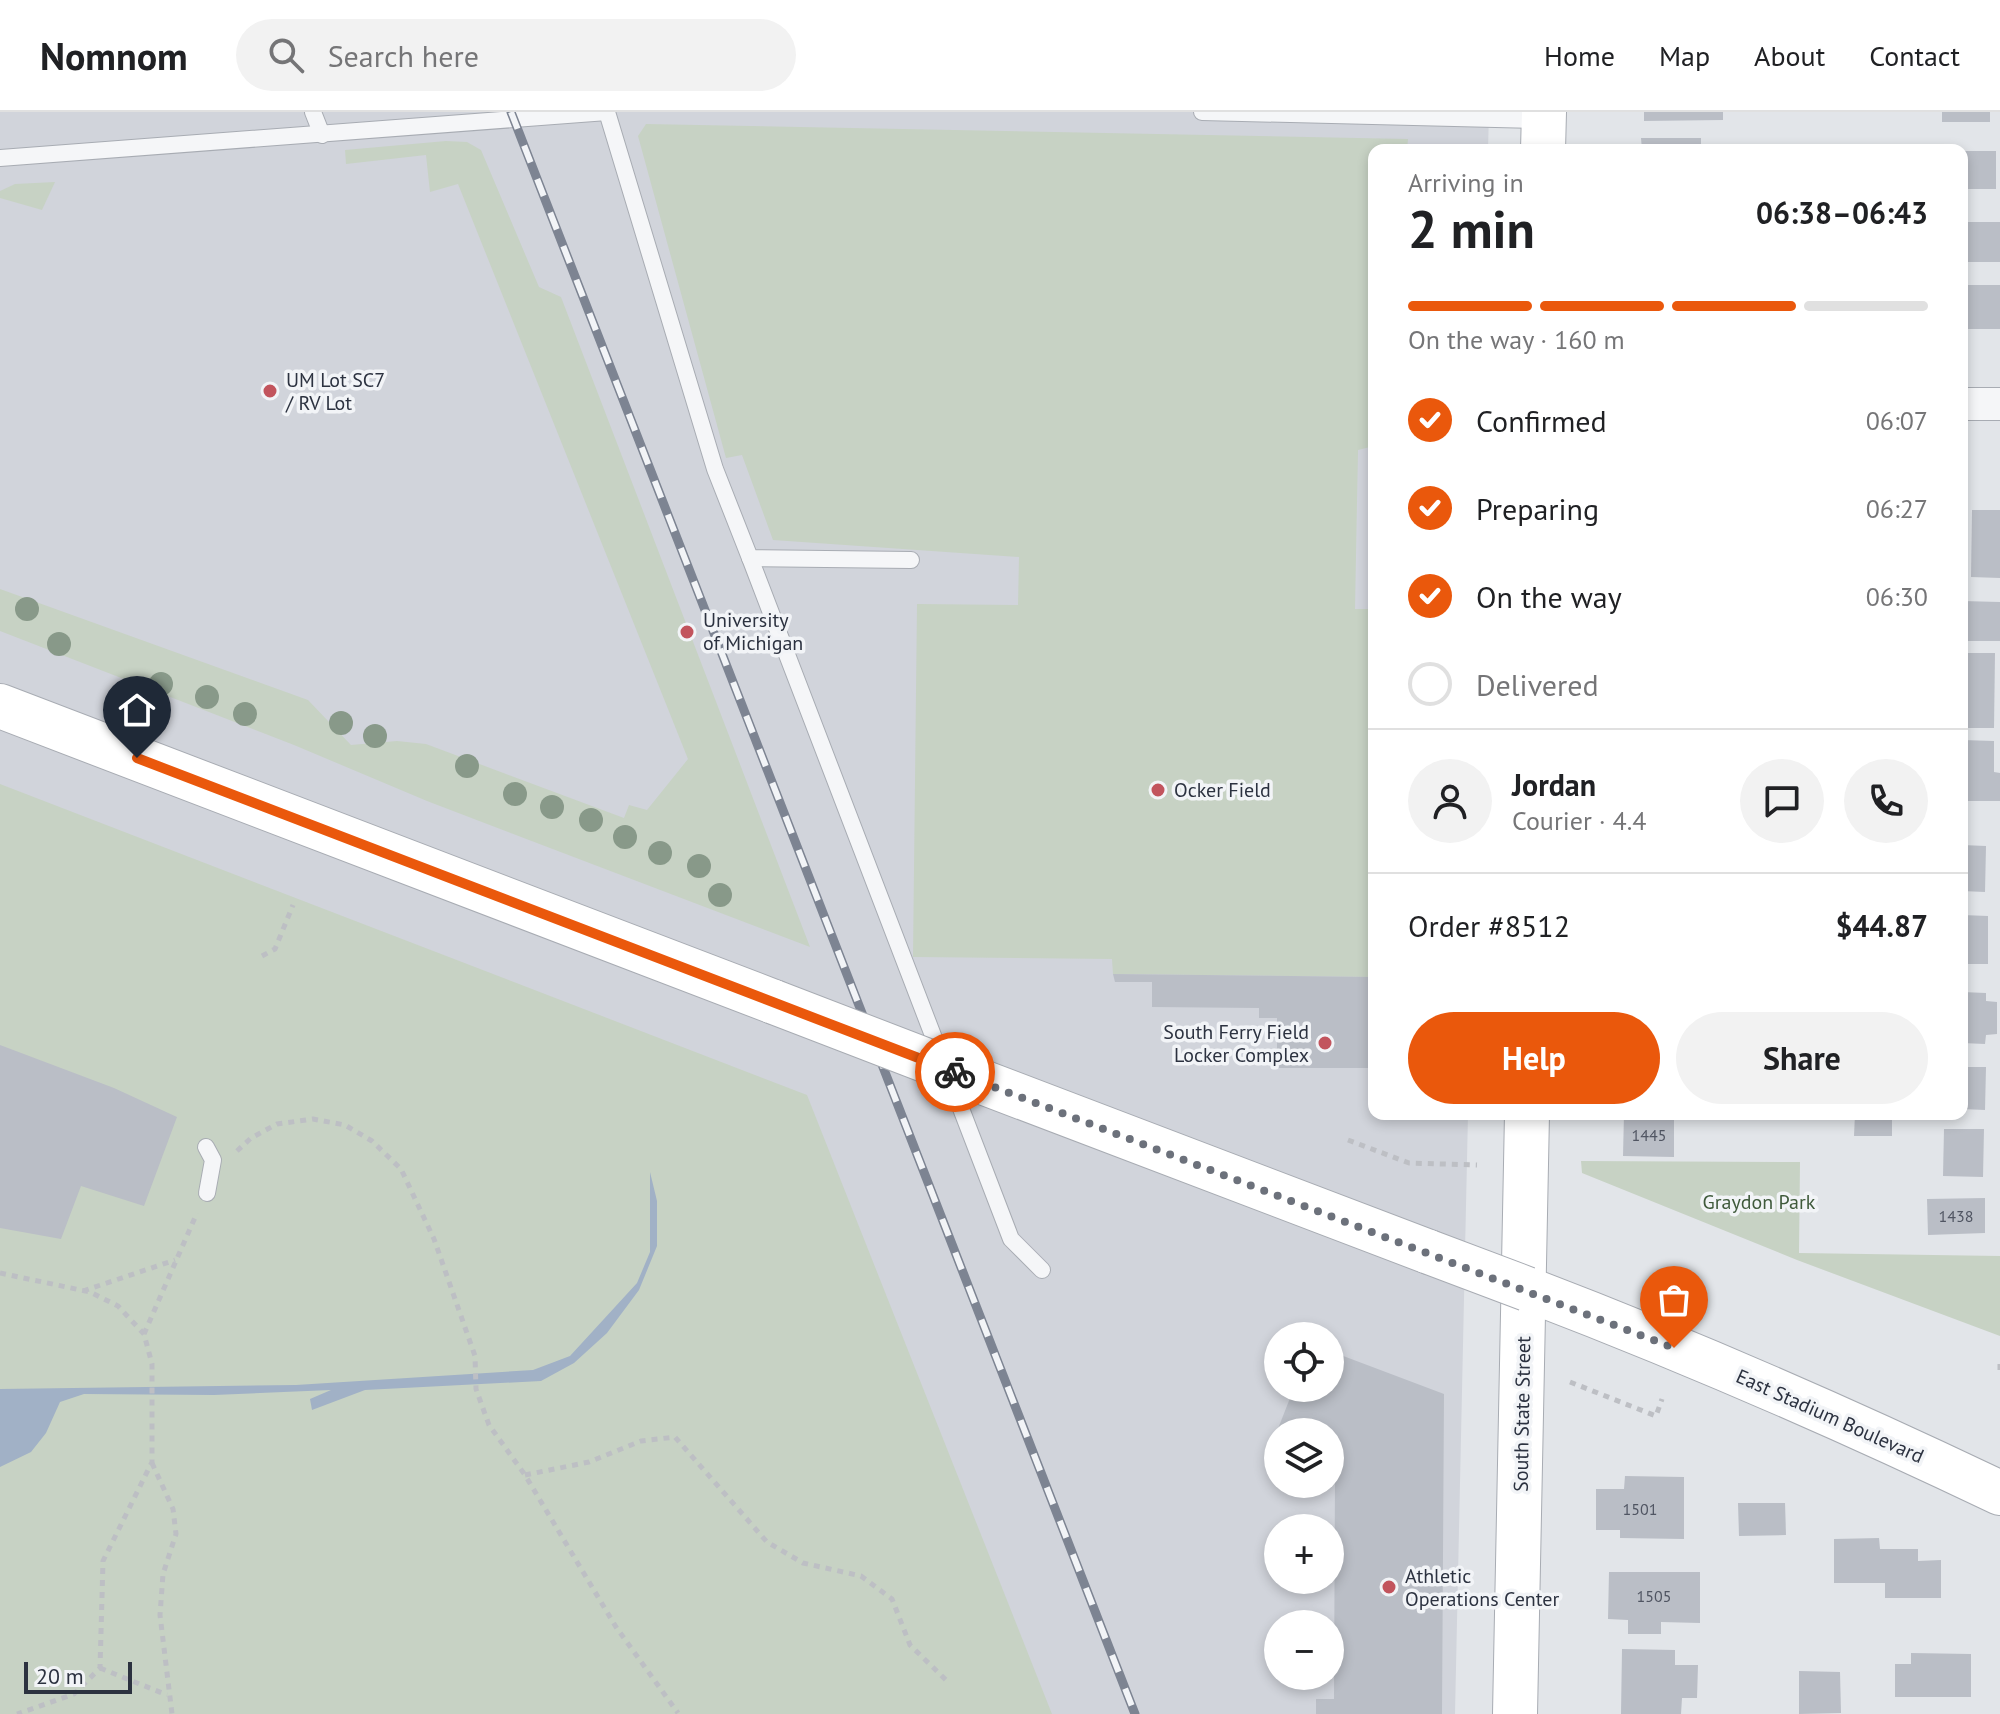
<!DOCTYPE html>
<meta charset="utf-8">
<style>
:root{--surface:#fff;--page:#f2f2f2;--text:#202124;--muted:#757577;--line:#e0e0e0;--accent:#ea580c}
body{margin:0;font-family:"PT Sans",sans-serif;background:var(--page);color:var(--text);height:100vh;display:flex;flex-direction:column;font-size:30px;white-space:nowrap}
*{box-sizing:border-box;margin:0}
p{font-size:26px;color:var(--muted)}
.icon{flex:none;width:44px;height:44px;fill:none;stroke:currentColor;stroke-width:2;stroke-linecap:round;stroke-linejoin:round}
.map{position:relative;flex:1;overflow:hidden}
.details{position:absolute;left:1368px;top:32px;width:600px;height:976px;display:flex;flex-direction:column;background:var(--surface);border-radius:16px;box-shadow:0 4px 12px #0003}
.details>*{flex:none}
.buttons{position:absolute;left:1264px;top:1210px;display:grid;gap:16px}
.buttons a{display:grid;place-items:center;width:80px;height:80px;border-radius:50%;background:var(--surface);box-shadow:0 4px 12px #0003;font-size:40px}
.scale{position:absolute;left:24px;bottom:20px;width:108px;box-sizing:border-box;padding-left:8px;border:4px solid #2c3240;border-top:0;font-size:22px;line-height:28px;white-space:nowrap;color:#2c3240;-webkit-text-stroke:6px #f2f4f7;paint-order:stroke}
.pin{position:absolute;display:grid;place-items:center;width:68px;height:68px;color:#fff;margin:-82px -34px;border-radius:50% 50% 50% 0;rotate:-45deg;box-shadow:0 0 8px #0007}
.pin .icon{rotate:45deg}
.courier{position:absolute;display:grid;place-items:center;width:80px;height:80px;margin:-40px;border:6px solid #ea580c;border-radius:50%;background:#fff;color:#222;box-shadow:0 2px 10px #0007}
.headline em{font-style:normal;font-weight:800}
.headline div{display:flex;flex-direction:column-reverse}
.headline{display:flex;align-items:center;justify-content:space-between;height:136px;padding:0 40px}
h1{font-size:52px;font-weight:800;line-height:60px}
.bar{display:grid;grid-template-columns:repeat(4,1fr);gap:12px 8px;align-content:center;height:96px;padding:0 40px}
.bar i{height:10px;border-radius:6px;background:var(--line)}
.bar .current{background:var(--accent)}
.bar p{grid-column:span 4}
.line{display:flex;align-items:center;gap:20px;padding:0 40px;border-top:2px solid var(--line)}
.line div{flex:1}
.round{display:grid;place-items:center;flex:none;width:84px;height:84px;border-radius:42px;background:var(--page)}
ol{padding:0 40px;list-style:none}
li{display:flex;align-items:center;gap:24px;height:88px}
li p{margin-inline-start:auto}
li .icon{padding:8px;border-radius:50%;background:var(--accent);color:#fff;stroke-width:4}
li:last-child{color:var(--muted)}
li i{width:44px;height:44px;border:4px solid var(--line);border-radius:50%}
.primary-button{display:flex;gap:16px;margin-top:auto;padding:16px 40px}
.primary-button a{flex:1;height:92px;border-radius:48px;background:var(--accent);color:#fff;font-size:32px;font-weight:800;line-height:92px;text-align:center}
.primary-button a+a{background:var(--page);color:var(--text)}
header{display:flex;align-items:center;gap:48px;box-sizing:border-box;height:112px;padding:0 40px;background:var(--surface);border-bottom:2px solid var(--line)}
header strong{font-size:38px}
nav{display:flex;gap:44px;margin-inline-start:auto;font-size:28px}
.search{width:560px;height:72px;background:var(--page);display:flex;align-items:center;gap:20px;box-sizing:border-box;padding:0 28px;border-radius:44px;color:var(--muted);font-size:30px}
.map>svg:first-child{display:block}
.built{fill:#d1d4db;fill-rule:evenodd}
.green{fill:#c7d2c4}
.water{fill:#a1b1c6}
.building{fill:#babec6}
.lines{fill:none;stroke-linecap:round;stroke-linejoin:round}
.service-casing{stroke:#a8acb3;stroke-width:18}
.minor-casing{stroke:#a8acb3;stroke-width:34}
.secondary-casing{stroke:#a8acb3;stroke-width:46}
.path{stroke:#bdbfc4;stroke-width:5;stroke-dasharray:6 6;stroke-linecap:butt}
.service{stroke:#f5f6f8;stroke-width:16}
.minor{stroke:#f5f6f8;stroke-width:32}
.secondary{stroke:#fff;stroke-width:44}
.rail-casing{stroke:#7d8492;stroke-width:9}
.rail{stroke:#f2f4f7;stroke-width:6;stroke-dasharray:18;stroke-linecap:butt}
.secondary-bridge-casing{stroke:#a8acb3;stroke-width:46;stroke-linecap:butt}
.secondary-bridge{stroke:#fff;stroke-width:44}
.tree{fill:#889989}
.done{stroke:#6c717b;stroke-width:8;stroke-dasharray:0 14.4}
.route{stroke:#ea580c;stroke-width:10}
.poi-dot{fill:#c2545d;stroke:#f2f4f7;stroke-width:3}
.labels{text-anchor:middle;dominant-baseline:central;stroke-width:7;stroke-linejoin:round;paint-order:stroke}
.number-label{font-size:16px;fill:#505562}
.poi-label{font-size:20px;fill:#2c3240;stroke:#f2f4f7;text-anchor:start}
.park-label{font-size:20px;fill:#3f5a3b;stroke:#f2f4f7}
.street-label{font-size:20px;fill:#2c3240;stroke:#f2f4f7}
</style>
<header>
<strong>Nomnom</strong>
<div class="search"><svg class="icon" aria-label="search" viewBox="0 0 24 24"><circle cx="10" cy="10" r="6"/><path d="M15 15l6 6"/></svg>Search here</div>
<nav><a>Home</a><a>Map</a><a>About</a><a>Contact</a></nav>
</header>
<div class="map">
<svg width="2000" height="1602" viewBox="0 0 2000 1602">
<rect width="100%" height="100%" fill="#e2e5e9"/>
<path class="built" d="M0,0H1489L1488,38H1374V1002H1468L1455,1602H0ZM1278,1224H1330V1276H1278ZM1278,1320H1330V1372H1278ZM1278,1416H1330V1468H1278ZM1278,1512H1330V1564H1278Z"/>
<g class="green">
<polygon points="646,12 1408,27 1407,38 1374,38 1374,334 1358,338 1355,497 1374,497 1374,865 1113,862 1112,847 913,845 917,492 1018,493 1019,445 773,428 742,343 726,346 638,24"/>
<polygon points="446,29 467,30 481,38 539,175 561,185 810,835 427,689 294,633 0,519 0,477 308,588 351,633 397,629 426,632 624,706 629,693 647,698 688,647 458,72 430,80 426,43 346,52 345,38"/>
<polygon points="55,70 42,98 0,86 0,79 15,72"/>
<polygon points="0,672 807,983 1052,1602 0,1602"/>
<polygon points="1581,1049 1800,1050 1799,1141 2000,1144 2000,1224 1797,1148 1582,1061"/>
</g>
<polygon class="water" points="650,1060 657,1089 657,1134 639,1178 607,1221 574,1251 541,1269 365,1278 312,1298 310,1287 331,1278 214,1283 84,1282 60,1290 46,1321 31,1340 0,1355 0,1277 296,1273 533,1258 570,1244 637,1171 650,1140"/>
<g class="building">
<polygon points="1644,0 1723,0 1723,8 1644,9"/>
<rect x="1942" y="0" width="48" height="10"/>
<polygon points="1641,26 1701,26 1701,38 1642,38"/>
<rect x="1962" y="39" width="34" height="38"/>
<rect x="1962" y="110" width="38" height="40"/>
<rect x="1962" y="173" width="38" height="44"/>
<polygon points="1972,398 2000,398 2000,466 1971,465"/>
<polygon points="1962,489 2000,490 2000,529 1962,529"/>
<polygon points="1962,541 1995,541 1994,616 1962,616"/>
<polygon points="1962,628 1994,629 1994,660 2000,661 2000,689 1962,689"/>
<polygon points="1962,733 1986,734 1985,780 1962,779"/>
<polygon points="1962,803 1988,804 1988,852 1962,852"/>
<polygon points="1113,862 1374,865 1374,956 1277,956 1277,906 1259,906 1259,896 1152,895 1152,870 1115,870"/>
<polygon points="1962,880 1986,881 1986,889 1997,890 1997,922 1986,923 1985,932 1962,931"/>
<polygon points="0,933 114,976 177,1005 144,1094 81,1074 61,1127 0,1116"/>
<polygon points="1962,955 1986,955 1985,998 1962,997"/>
<polygon points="1624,1002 1674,1002 1674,1045 1623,1044"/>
<polygon points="1855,1002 1892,1002 1892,1024 1854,1024"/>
<polygon points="1944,1017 1984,1017 1983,1065 1943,1064"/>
<polygon points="1985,1086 1985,1121 1928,1123 1927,1087"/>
<polygon points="1330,1239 1444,1282 1442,1602 1316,1602 1316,1587 1334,1587 1335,1364 1330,1362 1330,1320 1278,1320 1278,1360 1269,1360 1270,1337 1294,1276 1330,1276"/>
<polygon points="1625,1364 1684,1365 1684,1427 1620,1426 1620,1418 1596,1418 1596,1377 1624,1377"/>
<polygon points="1738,1391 1785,1391 1786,1423 1739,1424"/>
<polygon points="1879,1426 1880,1437 1918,1437 1918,1449 1941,1448 1941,1486 1885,1486 1885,1471 1834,1471 1834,1427"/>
<polygon points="1609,1460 1700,1460 1700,1511 1661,1510 1661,1522 1628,1522 1628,1508 1608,1507"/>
<polygon points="1622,1537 1675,1538 1675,1553 1698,1553 1697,1586 1682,1586 1681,1602 1621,1602"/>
<polygon points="1911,1541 1971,1542 1971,1585 1895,1585 1895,1552 1911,1552"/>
<polygon points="1799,1559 1840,1560 1841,1601 1799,1602"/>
</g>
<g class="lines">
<defs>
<g id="service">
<polyline points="313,0 322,23"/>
<polyline points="607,0 715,357 750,446 911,448"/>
<polyline points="1202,0 1541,8"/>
<polyline points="0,46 607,0"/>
<polyline points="750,446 1011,1127 1042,1158"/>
<polyline points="206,1035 213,1048 207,1081"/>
</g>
<polyline id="minor" points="1962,292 2000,292"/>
<g id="secondary">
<polyline points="1543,38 1544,0"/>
<polyline points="0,594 774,890"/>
<polyline points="956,960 1429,1140"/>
<path d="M1527,1177C1687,1238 1845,1307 2000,1381"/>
<polyline points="1515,1602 1527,1002"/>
</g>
</defs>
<use href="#service" class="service-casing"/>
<use href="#minor" class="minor-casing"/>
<use href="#secondary" class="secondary-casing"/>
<g class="path">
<polyline points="262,844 275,837 293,793"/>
<polyline points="1348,1028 1409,1051 1477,1053"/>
<polyline points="237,1039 251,1026 277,1012 313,1007 345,1013 372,1029 401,1057 434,1127 475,1244 476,1277 489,1313 525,1363 616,1515 678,1601"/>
<polyline points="0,1161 90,1180 118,1194 144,1222 152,1252 152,1350 103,1449 100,1556 74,1582 17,1602"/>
<polyline points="83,1179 175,1148"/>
<polyline points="144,1222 197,1101"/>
<polyline points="2000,1252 2000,1262"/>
<polyline points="1570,1270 1656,1304 1662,1287"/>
<polyline points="152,1351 173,1397 176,1422 163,1462 160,1503 172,1602"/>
<polyline points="525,1363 589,1350 641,1329 675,1325 767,1430 803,1451 861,1464 892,1487 910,1533 946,1568"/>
<polyline points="100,1556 167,1583"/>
</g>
<use href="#service" class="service"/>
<use href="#minor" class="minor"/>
<use href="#secondary" class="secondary"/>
<defs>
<polyline id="rail" points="511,0 1135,1602"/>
</defs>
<use href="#rail" class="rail-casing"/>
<use href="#rail" class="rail"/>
<defs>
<g id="secondary-bridge">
<polyline points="774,890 956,960"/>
<polyline points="1429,1140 1527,1177"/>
</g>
</defs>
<use href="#secondary-bridge" class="secondary-bridge-casing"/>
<use href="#secondary-bridge" class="secondary-bridge"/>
</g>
<g class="tree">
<circle cx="27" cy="497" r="12"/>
<circle cx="59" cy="532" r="12"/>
<circle cx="161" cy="572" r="12"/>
<circle cx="207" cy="585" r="12"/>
<circle cx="245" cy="602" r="12"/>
<circle cx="341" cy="611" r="12"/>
<circle cx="375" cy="624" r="12"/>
<circle cx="467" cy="654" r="12"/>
<circle cx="515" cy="682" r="12"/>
<circle cx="552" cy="695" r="12"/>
<circle cx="591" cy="708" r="12"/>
<circle cx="625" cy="725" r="12"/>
<circle cx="660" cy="741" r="12"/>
<circle cx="699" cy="754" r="12"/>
<circle cx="720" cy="783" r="12"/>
</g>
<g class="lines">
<polyline class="done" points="955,960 1674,1236"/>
<polyline class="route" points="137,646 955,960"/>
</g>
<g class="poi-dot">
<circle cx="270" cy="279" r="8"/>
<circle cx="687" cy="520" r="8"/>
<circle cx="1158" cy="678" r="8"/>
<circle cx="1325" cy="931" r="8"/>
<circle cx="1389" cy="1475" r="8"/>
</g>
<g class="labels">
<g class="number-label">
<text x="1649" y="1023">1445</text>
<text x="1956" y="1104">1438</text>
<text x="1640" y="1397">1501</text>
<text x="1654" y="1484">1505</text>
</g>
<g class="poi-label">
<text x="286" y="268">UM Lot SC7<tspan x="286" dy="23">/ RV Lot</tspan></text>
<text x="703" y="508">University<tspan x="703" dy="23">of Michigan</tspan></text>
<text x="1174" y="678">Ocker Field</text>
<text x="1309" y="920" text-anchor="end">South Ferry Field<tspan x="1309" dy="23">Locker Complex</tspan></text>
<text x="1405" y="1464">Athletic<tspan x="1405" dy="23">Operations Center</tspan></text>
</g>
<g class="park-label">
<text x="1759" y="1090">Graydon Park</text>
</g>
<g class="street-label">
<text transform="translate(1522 1302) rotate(-89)">South State Street</text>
<text transform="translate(1830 1304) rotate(24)">East Stadium Boulevard</text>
</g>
</g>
</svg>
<div class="buttons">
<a><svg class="icon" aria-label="locate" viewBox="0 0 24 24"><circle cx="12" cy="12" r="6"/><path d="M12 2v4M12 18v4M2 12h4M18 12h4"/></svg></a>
<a><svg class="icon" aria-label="layers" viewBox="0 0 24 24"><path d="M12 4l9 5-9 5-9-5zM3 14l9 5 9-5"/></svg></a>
<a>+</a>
<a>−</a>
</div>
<div class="scale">20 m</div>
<div class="pin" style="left:1674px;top:1236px;background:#ea580c"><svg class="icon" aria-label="bag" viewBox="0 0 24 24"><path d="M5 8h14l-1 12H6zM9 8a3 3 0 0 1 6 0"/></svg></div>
<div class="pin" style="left:137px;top:646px;background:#1f2937"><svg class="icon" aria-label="home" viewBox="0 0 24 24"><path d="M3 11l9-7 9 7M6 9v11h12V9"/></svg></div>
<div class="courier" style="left:955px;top:960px"><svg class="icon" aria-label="bike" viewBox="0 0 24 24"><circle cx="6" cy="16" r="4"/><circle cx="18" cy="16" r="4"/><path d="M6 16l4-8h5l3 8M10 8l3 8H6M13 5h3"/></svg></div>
<section class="details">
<div class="headline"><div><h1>2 min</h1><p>Arriving in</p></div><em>06:38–06:43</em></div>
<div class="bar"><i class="current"></i><i class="current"></i><i class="current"></i><i></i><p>On the way · 160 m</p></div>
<ol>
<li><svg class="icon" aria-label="check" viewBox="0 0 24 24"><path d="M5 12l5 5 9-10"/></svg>Confirmed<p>06:07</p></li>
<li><svg class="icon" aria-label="check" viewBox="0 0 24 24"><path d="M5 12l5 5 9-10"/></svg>Preparing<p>06:27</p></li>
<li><svg class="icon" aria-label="check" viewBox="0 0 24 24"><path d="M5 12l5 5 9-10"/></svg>On the way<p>06:30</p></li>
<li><i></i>Delivered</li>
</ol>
<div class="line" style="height:144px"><a class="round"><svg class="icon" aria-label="person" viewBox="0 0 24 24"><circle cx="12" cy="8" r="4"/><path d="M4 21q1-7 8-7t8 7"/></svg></a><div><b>Jordan</b><p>Courier · 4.4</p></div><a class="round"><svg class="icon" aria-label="chat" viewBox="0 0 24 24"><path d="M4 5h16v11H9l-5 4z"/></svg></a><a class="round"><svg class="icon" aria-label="phone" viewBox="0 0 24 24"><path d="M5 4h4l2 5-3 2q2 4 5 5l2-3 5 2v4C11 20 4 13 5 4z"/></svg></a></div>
<div class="line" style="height:104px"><div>Order #8512</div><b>$44.87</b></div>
<div class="primary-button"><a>Help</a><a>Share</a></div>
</section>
</div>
